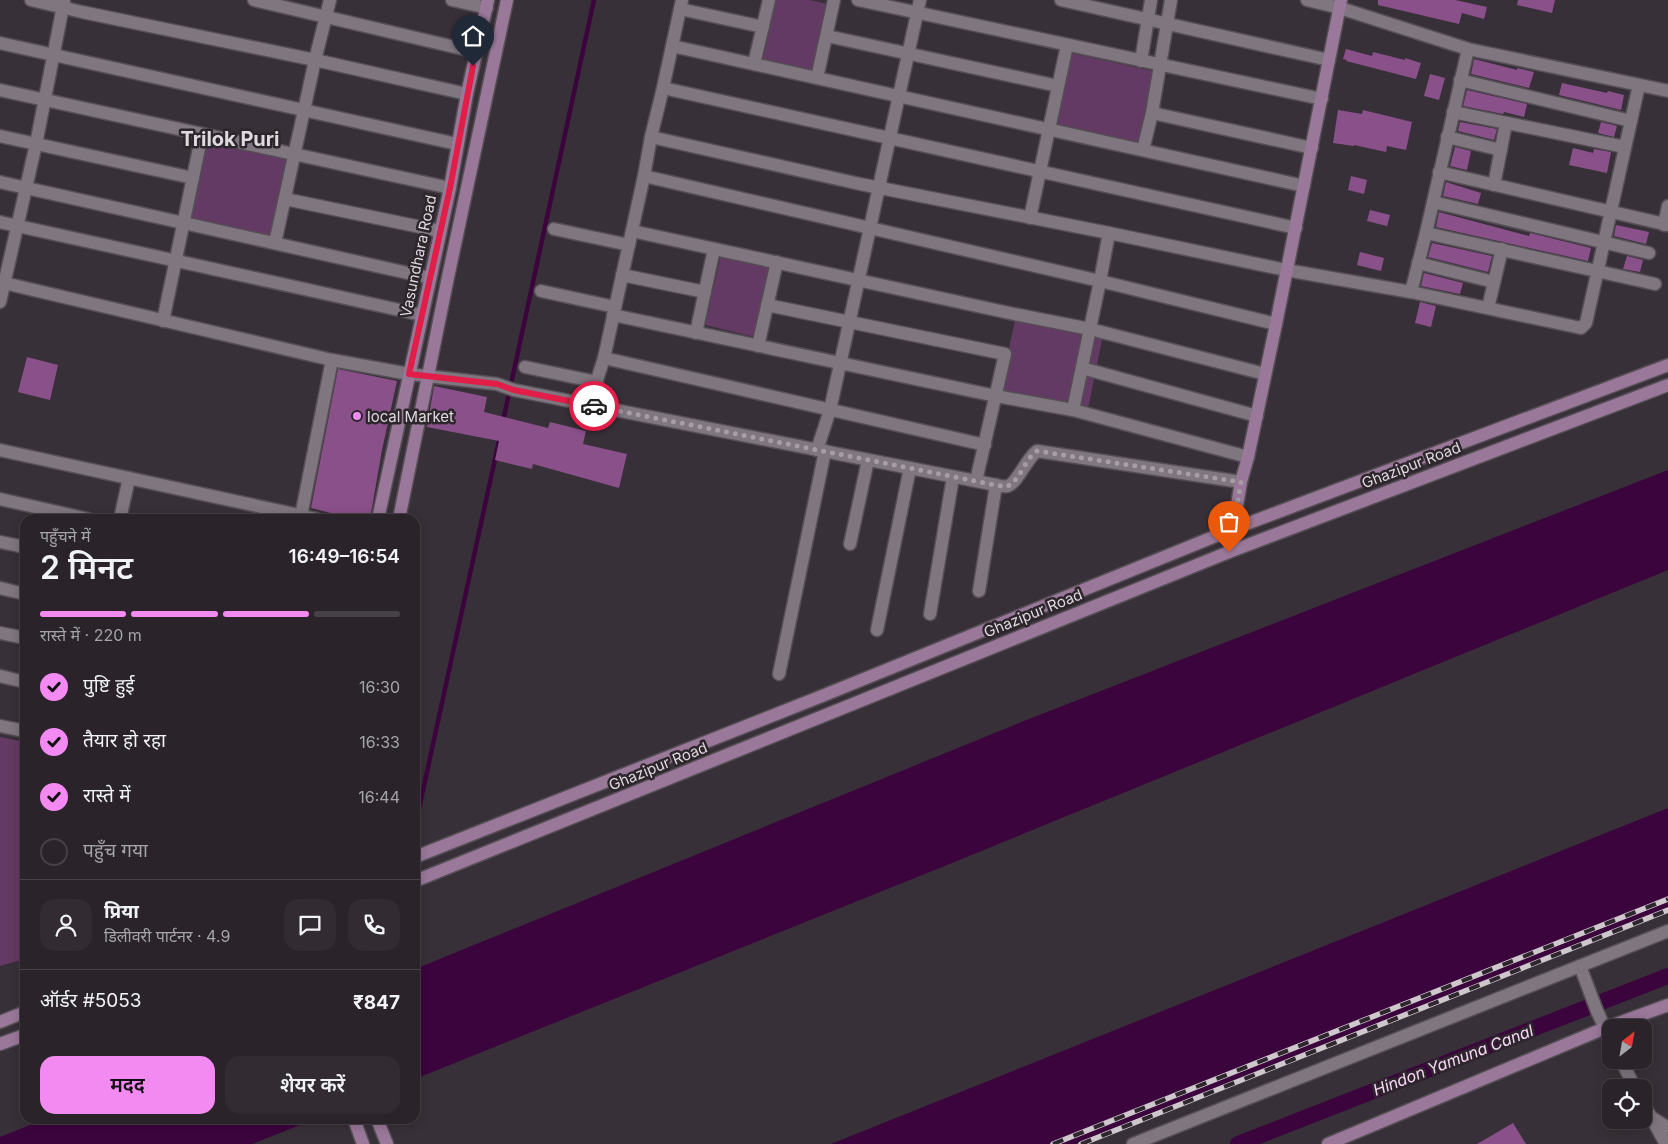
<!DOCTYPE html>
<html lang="hi">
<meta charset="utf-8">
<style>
:root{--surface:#2a242a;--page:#322c32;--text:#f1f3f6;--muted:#a5a4a8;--line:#464147;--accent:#f38af2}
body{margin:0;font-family:Inter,"Noto Sans Devanagari",sans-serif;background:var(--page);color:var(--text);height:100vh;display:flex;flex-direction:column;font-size:19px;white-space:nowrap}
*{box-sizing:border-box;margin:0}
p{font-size:16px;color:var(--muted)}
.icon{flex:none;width:28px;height:28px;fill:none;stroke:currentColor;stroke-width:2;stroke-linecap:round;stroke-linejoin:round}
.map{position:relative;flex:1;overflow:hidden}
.details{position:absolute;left:20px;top:514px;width:400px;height:610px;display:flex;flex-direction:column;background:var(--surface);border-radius:15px;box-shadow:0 2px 12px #0003,0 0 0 1px var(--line)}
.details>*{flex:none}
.needle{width:32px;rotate:31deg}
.buttons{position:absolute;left:1602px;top:1019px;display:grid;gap:10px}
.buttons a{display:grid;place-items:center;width:50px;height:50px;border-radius:10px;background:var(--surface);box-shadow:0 2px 12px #0003,0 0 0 1px var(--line);font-size:25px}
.pin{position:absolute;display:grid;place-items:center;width:42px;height:42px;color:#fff;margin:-51px -21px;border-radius:50% 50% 50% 0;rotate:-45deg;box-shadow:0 0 5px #0007}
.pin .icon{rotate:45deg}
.courier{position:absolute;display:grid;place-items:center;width:50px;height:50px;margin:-25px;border:4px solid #e11d48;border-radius:50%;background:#fff;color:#222;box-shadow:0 1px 6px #0007}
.overview em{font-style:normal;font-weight:600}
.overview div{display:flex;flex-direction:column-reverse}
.overview{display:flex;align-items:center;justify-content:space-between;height:85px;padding:0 20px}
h1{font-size:32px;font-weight:600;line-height:38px}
.bar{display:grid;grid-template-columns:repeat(4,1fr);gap:8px 5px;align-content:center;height:60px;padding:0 20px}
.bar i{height:6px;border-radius:4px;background:var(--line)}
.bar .active{background:var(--accent)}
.bar p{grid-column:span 4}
.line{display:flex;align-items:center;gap:12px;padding:0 20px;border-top:1px solid var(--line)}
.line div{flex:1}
.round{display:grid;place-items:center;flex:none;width:52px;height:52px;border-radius:15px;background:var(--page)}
ol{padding:0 20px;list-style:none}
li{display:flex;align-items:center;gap:15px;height:55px}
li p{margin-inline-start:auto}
li .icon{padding:5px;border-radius:50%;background:var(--accent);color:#111;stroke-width:4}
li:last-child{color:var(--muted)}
li i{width:28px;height:28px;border:2px solid var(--line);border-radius:50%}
.cta{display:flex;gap:10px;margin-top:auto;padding:10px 20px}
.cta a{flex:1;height:58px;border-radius:15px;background:var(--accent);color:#111;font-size:20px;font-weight:600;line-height:58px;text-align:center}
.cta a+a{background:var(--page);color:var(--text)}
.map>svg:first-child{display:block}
.green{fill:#633a63}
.water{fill:#3c043d}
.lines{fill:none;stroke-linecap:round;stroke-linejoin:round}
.stream{stroke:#3c043d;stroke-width:4.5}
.canal{stroke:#3c043d;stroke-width:16}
.building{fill:#8a508a}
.street-casing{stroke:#554e54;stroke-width:15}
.secondary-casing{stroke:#554e54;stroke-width:15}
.street{stroke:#7f767f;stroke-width:12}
.secondary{stroke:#9a789a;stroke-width:12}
.rail-casing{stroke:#cec8cd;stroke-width:5.5}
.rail{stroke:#2e262d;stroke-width:4;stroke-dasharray:11;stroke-linecap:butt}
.done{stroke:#a59ea4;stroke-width:5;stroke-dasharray:0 9}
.route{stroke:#e11d48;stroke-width:6}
.poi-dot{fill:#f38af2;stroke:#2e262d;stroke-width:2}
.labels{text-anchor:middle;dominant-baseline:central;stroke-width:5;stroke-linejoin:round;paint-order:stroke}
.street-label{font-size:15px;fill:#dfdade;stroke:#2e262d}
.poi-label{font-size:15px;fill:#dfdade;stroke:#2e262d;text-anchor:start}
.water-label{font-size:16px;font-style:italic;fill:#f9d7f7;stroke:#2e262d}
.district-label{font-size:20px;font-weight:bold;fill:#dfdade;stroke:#2e262d}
</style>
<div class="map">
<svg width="1668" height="1144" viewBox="0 0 1668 1144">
<rect width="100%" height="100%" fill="#383038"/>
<g class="green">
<polygon points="776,0 810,0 828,4 812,75 762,63"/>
<polygon points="1070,53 1157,72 1141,151 1052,131"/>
<polygon points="204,139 291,158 275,237 187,217"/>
<polygon points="721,255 771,266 755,337 705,325"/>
<polygon points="1016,316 1103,335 1087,414 999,394"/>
<polygon points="0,737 25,742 25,959 0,966"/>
</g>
<g class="water">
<polygon points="1668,470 1668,570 957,861 415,1079 415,969 1029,719"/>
<polygon points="1668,808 1668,910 1075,1144 831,1144"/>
<polygon points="45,1119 315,1119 252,1144 0,1144 0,1137"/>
</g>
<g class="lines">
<g class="stream">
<polyline points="503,421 594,0"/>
<polyline points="415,827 500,436"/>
</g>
<polyline class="canal" points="1238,1144 1668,976"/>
</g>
<g class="building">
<polygon points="1378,0 1455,0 1487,7 1484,19 1462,13 1459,24 1378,5"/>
<polygon points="1518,0 1555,0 1552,13 1517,5"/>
<polygon points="1346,49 1372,56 1373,52 1405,60 1405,58 1421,63 1416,79 1346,61 1347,60 1343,59"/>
<polygon points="1474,59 1517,70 1517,68 1534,72 1529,88 1471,74"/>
<polygon points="1430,74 1445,78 1439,100 1424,96"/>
<polygon points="1562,83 1607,93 1608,91 1624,95 1621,110 1559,95"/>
<polygon points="1467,90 1527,104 1524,117 1504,112 1503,114 1463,106"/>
<polygon points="1338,110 1362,114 1363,110 1412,122 1406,150 1387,146 1386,152 1354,145 1354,146 1333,143"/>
<polygon points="1460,122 1497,129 1494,140 1458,131"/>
<polygon points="1601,122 1617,126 1614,137 1598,133"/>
<polygon points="1455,147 1471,151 1467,170 1450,166"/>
<polygon points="1573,148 1593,153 1594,149 1611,152 1607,173 1569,165"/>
<polygon points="1351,176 1367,180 1364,194 1348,190"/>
<polygon points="1446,182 1481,193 1478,204 1443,196"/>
<polygon points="1370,210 1390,215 1387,226 1367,221"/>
<polygon points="1439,212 1529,236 1530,233 1591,248 1588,261 1436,227"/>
<polygon points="1616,225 1649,232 1646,244 1614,236"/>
<polygon points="1432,243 1492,256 1488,272 1428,257"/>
<polygon points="1360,252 1384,258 1381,271 1357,265"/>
<polygon points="1627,256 1643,260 1640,272 1623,269"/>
<polygon points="1424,273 1463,283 1460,294 1421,286"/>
<polygon points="1420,302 1436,306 1431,327 1415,323"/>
<polygon points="27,357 58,365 50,400 18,392"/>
<polygon points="338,369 397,381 382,450 370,519 355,519 311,508"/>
<polygon points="434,386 487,397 484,412 548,428 550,422 586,431 583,444 627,454 619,488 533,464 532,469 495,460 499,441 427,427"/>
<polygon points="1513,1123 1526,1144 1477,1144"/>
</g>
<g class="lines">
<defs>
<g id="street">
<polyline points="31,0 82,12 315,60 467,94"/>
<polyline points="254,0 476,52"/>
<polyline points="452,0 487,8"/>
<polyline points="858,0 1322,99"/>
<polyline points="1061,0 1329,60"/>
<polyline points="1307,0 1340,8 1468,49 1668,91"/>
<polyline points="680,9 763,27"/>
<polyline points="827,36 1058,86"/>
<polyline points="0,43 457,144"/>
<polyline points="672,46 1304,186"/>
<polyline points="1141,61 1151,0"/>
<polyline points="754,64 769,0"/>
<polyline points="817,78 834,0"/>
<polyline points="1460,80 1631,121"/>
<polyline points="663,88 1296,228"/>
<polyline points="0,90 450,188"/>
<polyline points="1453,112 1625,147"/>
<polyline points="1152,113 1312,148"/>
<polyline points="0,136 193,178"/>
<polyline points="651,137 860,184 1109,233 1286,270 1411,292 1581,328 1586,323 1639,85"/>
<polyline points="1447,137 1501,150"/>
<polyline points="1143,150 1152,113 1171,0"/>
<polyline points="1439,172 1668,225"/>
<polyline points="644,176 1100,281 1276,324"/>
<polyline points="0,182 430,278"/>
<polyline points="1494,185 1506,123"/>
<polyline points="285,199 440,231"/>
<polyline points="1433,202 1649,253"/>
<polyline points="1030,218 1067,45"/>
<polyline points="0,222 422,315"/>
<polyline points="1664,225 1668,206"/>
<polyline points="554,229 629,245"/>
<polyline points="632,231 1014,314 1090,329 1265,374"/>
<polyline points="1426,233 1655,284"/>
<polyline points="275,243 315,60 330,0"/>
<polyline points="1418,263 1494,282"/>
<polyline points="622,275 705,292"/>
<path d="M0,282L332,360L409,374L497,384L514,390L996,485C1000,486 1005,487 1008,486C1017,483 1027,458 1037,451L1241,482"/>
<polyline points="541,291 615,307"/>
<polyline points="1411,292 1426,233 1468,49"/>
<polyline points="0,302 36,144 64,1"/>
<polyline points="767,305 1005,354 976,481"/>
<polyline points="1488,308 1502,249"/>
<polyline points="613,315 996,396 1073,410 1248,457"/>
<polyline points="163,321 202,134"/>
<polyline points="696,333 714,249"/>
<polyline points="758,346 777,262"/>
<polyline points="604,358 985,445"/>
<polyline points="525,367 597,382"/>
<polyline points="1082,368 1257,416"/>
<polyline points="589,405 604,358 644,176 651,137 663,88 682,0"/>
<polyline points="1073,410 1100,281 1109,233"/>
<polyline points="0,450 317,519"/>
<polyline points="817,450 830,410 920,0"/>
<polyline points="0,499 88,519"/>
<polyline points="301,516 332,360"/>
<polyline points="120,519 129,478"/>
<polyline points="0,542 25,547"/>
<polyline points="850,544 868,460"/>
<polyline points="0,588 25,594"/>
<polyline points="979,591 996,485"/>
<polyline points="930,614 953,477"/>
<polyline points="877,630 910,468"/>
<polyline points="0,633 25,638"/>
<polyline points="779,674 825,451"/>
<polyline points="0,676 25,682"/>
<polyline points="0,726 25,731"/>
<polyline points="1580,966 1597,1011 1611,1041"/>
<polyline points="1621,1060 1635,1088"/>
<polyline points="1644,1105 1666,1144"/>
<polyline points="1651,1117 1668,1128"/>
<polyline points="1133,1144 1668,931"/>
</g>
<g id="secondary">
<polyline points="378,519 450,188 467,94 488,0"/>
<polyline points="399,519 447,282 507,0"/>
<polyline points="1229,552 1241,482 1248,457 1276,324 1341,0"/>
<polyline points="415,857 822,696 1233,529 1668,365"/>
<polyline points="415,881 1229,552 1668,385"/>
<polyline points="0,1022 25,1012"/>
<polyline points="0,1044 25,1035"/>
<polyline points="354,1119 363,1144"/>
<polyline points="377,1119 387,1144"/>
<polyline points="1328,1144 1605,1028 1668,1005"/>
</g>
</defs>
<use href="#street" class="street-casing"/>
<use href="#secondary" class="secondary-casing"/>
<use href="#street" class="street"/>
<use href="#secondary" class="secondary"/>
<defs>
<g id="rail">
<polyline points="1053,1144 1668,899"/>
<polyline points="1081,1144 1668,910"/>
</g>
</defs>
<use href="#rail" class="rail-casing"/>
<use href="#rail" class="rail"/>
</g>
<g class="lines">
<path class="done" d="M594,406L1006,487C1021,481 1024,459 1037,451L1241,482L1229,552"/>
<polyline class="route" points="473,66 450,188 409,374 497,384 514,390 594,406"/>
</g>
<circle class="poi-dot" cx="357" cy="416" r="5"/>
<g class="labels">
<g class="street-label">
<text transform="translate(418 256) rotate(-78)">Vasundhara Road</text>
<text transform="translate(1411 465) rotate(-21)">Ghazipur Road</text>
<text transform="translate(1033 613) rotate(-22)">Ghazipur Road</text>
<text transform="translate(658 766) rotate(-22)">Ghazipur Road</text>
</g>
<g class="poi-label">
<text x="367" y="416">local Market</text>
</g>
<g class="water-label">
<text transform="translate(1453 1060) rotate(-21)">Hindon Yamuna Canal</text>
</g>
<g class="district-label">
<text x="230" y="139">Trilok Puri</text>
</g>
</g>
</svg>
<div class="buttons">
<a><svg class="needle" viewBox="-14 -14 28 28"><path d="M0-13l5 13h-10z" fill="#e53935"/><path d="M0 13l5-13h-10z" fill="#a5a4a8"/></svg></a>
<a><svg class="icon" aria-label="locate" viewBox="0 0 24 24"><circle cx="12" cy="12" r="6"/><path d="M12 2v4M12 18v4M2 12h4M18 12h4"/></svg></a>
</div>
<div class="pin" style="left:1229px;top:552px;background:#ea580c"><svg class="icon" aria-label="bag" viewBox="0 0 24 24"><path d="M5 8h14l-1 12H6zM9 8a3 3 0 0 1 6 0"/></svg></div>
<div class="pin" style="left:473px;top:66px;background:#1f2937"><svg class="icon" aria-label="home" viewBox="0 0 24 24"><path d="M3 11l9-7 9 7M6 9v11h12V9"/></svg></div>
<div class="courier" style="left:594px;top:406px"><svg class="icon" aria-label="car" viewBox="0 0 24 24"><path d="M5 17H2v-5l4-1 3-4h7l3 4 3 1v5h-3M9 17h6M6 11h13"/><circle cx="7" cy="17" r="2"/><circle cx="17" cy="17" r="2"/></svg></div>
<section class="details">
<div class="overview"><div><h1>2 मिनट</h1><p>पहुँचने में</p></div><em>16:49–16:54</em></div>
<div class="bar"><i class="active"></i><i class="active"></i><i class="active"></i><i></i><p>रास्ते में · 220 m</p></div>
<ol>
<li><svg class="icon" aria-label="check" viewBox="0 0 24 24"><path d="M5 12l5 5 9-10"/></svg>पुष्टि हुई<p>16:30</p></li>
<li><svg class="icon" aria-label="check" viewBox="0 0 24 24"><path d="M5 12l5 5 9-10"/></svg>तैयार हो रहा<p>16:33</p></li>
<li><svg class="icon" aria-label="check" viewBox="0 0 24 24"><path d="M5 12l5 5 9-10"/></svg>रास्ते में<p>16:44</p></li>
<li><i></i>पहुँच गया</li>
</ol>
<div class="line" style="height:90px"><a class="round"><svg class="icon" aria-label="person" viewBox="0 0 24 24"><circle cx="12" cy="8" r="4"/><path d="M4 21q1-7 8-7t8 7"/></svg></a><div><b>प्रिया</b><p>डिलीवरी पार्टनर · 4.9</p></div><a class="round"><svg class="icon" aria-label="chat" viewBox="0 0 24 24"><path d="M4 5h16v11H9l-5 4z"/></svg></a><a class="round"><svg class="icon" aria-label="phone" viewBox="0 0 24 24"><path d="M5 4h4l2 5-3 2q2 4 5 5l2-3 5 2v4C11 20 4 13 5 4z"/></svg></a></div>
<div class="line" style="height:65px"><div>ऑर्डर #5053</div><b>₹847</b></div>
<div class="cta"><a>मदद</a><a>शेयर करें</a></div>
</section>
</div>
